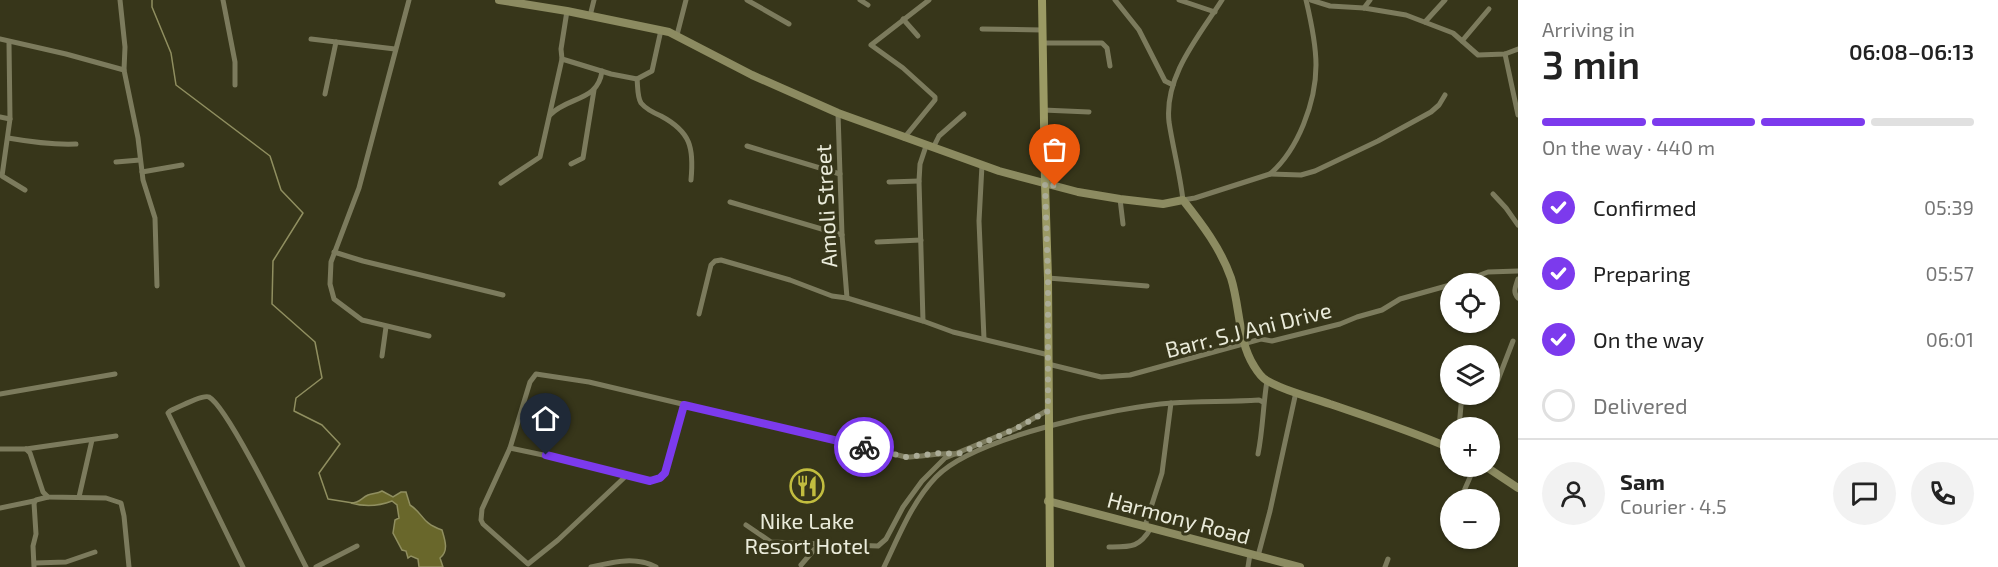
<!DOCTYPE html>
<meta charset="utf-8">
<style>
:root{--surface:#fff;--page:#f2f2f2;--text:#222;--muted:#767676;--line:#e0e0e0;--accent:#7c3aed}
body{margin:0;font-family:"Exo 2",sans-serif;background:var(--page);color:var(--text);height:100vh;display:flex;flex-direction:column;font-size:22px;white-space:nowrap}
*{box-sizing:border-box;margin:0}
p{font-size:20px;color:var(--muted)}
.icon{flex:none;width:33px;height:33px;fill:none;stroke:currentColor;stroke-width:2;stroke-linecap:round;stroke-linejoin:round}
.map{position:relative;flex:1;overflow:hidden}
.panel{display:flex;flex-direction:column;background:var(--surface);width:480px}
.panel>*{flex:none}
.tools{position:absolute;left:1440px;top:273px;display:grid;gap:12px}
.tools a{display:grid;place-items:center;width:60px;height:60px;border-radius:50%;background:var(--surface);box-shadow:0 2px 4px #0004;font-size:30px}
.pin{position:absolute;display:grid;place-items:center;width:51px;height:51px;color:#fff;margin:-62px -26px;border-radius:50% 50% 50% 0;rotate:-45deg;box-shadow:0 0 6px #0007}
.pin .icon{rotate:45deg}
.courier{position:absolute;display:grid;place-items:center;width:60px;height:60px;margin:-30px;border:4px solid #7c3aed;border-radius:50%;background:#fff;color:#222;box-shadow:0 2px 8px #0007}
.head em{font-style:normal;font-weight:600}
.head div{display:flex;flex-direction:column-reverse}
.head{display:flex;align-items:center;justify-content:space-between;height:102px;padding:0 24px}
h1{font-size:39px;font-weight:600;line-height:45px}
.bar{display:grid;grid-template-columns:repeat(4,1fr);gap:9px 6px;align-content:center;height:72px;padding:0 24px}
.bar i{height:8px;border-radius:4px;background:var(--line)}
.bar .selected{background:var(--accent)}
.bar p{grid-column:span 4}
.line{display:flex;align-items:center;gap:15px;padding:0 24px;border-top:2px solid var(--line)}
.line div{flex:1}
.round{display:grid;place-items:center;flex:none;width:63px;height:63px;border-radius:32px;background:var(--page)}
ol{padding:0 24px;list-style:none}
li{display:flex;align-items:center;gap:18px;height:66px}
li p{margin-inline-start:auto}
li .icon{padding:6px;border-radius:50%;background:var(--accent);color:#fff;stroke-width:4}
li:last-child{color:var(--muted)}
li i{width:33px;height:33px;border:3px solid var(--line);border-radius:50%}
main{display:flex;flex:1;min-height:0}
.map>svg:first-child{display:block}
.water{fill:#69672b;stroke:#908f60;stroke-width:1.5}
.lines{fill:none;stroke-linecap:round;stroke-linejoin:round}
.stream{stroke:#908f60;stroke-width:1.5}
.street{stroke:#7c7b5d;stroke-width:5}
.secondary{stroke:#8c8b61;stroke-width:8}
.primary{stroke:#9b9a64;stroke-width:8}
.done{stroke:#abac97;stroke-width:6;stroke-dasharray:0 10.8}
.route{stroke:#7c3aed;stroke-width:8}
.labels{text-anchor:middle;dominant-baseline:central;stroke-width:6;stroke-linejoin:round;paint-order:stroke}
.street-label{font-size:22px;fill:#eaebda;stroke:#37361a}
.poi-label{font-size:22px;fill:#eaebda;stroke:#37361a}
</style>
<main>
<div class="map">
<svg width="1518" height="567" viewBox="0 0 1518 567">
<rect width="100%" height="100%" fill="#37361a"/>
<path class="water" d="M382,491L393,497L401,492H406L410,505C424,514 421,523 442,530C445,540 449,551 440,558L443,567H419L418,559L411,556L408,558L406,551L402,550L393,533L395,520L399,518L397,505L392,501C379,506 365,507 351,503C360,503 361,498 368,495C373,493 377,494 382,491Z"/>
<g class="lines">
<polyline class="stream" points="152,0 152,7 171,53 176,85 270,156 281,190 303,213 273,261 272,304 315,342 322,378 296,398 294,411 322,425 340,444 319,473 328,499 353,503"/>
<g class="street">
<polyline points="120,0 125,47 124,70 138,138 143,180 155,218 157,286"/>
<polyline points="223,0 235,62 235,85"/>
<polyline points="409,0 359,188 331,262 330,284 334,299 362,320 429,336"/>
<polyline points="747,0 789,24"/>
<polyline points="860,0 868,5"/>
<polyline points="1115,0 1139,30 1165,81 1173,85"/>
<polyline points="1179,0 1215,12"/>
<path d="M1222,0C1199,36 1164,76 1169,122C1173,148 1180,174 1183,200L1195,198L1270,174L1301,175L1315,171L1378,141L1431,112L1439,105L1445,95"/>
<polyline points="1311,0 1330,6 1364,8 1406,15 1453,33 1478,55 1505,54 1518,49"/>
<polyline points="1364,8 1370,0"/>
<polyline points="567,11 561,49 562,59 611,74 637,79 652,71 661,30"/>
<polyline points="590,16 594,0"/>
<polyline points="903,19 918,36"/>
<polyline points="1425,22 1445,0"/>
<polyline points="982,29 1042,30"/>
<polyline points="677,35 686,0"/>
<polyline points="0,39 66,54 124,70"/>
<polyline points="311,39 395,49"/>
<polyline points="1462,41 1489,9"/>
<polyline points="9,43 10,119 2,176 25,190"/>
<polyline points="1043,43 1102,43 1107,48 1110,66"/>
<polyline points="1505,54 1518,115"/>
<path d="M637,79C638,87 637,96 641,103C646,109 654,113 661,116C691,132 694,148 691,180"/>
<polyline points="325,94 336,42"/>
<polyline points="1043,110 1089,112"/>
<polyline points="838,113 842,235 847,298"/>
<path d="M550,115C568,96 598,102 602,71"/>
<polyline points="0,117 10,119"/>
<path d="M8,138C31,142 53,145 76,144"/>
<polyline points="904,138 935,100 935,97 903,68 871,45 929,0"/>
<polyline points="747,146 840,174"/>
<polyline points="933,148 939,136 964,114"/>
<polyline points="116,162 140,160"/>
<polyline points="571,164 583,158 594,90"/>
<polyline points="982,165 979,221 984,339"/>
<polyline points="142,172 182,165"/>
<path d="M1270,174C1298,150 1316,102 1316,65C1316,44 1311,21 1306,0"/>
<polyline points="889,182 919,181"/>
<polyline points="501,183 540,157 562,59"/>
<polyline points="1493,194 1506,208 1518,225"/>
<polyline points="1120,199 1123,224"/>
<polyline points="730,202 842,235"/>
<polyline points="877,242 921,240"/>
<polyline points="334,252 363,261 503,295"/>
<polyline points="1048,278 1147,286"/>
<path d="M1518,279C1516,286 1512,292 1518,298"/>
<polyline points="1456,284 1488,272 1518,271"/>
<polyline points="699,314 711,265 715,261 721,260 790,280 832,296 847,298 923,321 953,332 1049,355"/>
<polyline points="923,321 919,181 920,164 926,146"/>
<polyline points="382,356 386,327"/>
<polyline points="1048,364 1101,377 1130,375 1261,339 1272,341 1340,324 1357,317 1382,310 1400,299 1450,285"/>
<polyline points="1490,388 1494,388 1496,385 1513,341"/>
<polyline points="0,394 115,374"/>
<polyline points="1459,428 1462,394"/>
<polyline points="510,448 581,463 650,481 660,478 665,473 684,405"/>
<polyline points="0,449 26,449 116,436"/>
<polyline points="26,449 30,453 43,492 48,497 106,498 121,503 124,516 129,567"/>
<path d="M1258,454C1263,429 1263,405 1267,381"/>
<path d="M627,475L558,540L528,564L483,524L481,520L482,509L510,448L530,382L536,374L589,382L906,457C924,457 940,452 958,454"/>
<polyline points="79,497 92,440"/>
<polyline points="1460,500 1475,466"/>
<polyline points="0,508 34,501"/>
<polyline points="1450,523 1450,521"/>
<polyline points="746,525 771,542 878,546 886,539 903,507 922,481 945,458 1015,429 1048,410"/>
<polyline points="1145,526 1162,473 1171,403"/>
<path d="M1109,547C1131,547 1139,548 1151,528"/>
<polyline points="1258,556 1270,511 1296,392"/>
<polyline points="35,563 66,562 95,552"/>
<polyline points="801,565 819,544"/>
<polyline points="34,567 33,546 36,534 34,503 36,500 48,497"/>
<path d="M243,567L168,413L170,411C177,408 203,394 209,397C229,408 292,540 306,567"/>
<polyline points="316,567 357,546"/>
<path d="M591,567C613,562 635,556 656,567"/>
<path d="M884,567C899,536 912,502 936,477C974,437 1117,407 1172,403C1201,401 1230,402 1259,400L1263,402"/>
<polyline points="1248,567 1250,554"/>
<polyline points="1385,567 1388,559"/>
</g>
<g class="secondary">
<path d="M499,0L567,11L669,32L752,75L838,113L999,171L1078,192L1120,199L1163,204L1183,200C1202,224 1221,249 1231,278C1240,306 1238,341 1254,366C1257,371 1261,377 1266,380C1283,391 1311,397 1330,404C1371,418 1411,431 1450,448"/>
<polyline points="1485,466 1518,488"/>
<polyline points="1048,501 1300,567"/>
</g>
<polyline class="primary" points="1042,0 1045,183 1048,278 1050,567"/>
</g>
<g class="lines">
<polyline class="done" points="864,447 906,457 940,453 958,454 1015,429 1048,411 1048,278 1045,183 1055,186"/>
<polyline class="route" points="546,455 650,481 660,478 665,473 684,405 864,447"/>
</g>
<defs>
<symbol id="restaurant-ring" viewBox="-11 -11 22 22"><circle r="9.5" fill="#37361a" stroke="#c2bd3f" stroke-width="1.5"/><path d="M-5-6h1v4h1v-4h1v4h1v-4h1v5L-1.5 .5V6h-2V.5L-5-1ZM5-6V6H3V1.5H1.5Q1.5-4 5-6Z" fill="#c2bd3f"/></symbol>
</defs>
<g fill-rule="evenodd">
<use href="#restaurant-ring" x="788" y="467" width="38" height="38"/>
</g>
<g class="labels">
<g class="street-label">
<text transform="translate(825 206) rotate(-93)">Amoli Street</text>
<text transform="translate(1248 329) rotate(-14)">Barr. S.J Ani Drive</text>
<text transform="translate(1179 517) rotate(15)">Harmony Road</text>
</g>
<g class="poi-label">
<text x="807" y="520">Nike Lake<tspan x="807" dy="25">Resort Hotel</tspan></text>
</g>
</g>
</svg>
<div class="tools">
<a><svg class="icon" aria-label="locate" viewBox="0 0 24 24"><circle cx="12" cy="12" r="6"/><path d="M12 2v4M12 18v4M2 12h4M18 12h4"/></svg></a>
<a><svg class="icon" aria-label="layers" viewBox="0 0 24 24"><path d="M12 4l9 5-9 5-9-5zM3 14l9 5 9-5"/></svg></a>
<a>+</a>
<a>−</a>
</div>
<div class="pin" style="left:1055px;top:186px;background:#ea580c"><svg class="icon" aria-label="bag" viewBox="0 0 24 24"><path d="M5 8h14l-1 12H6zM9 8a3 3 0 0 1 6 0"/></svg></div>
<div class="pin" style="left:546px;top:455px;background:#1f2937"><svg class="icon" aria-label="home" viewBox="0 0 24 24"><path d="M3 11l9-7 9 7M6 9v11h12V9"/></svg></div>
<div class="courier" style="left:864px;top:447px"><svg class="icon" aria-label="bike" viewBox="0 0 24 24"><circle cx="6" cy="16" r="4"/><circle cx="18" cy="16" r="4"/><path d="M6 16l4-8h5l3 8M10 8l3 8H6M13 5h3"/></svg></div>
</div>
<section class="panel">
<div class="head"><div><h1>3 min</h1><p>Arriving in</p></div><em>06:08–06:13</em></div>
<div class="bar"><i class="selected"></i><i class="selected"></i><i class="selected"></i><i></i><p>On the way · 440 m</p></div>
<ol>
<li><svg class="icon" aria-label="check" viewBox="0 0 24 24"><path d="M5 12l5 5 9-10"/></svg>Confirmed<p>05:39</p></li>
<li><svg class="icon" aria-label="check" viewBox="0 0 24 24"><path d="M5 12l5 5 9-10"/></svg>Preparing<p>05:57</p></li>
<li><svg class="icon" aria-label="check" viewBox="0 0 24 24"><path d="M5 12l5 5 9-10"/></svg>On the way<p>06:01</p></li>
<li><i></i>Delivered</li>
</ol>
<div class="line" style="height:108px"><a class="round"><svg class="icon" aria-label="person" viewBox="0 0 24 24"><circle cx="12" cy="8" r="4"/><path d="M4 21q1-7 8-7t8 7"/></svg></a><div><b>Sam</b><p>Courier · 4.5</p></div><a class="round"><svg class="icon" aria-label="chat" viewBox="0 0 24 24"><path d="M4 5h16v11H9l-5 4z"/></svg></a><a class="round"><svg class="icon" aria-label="phone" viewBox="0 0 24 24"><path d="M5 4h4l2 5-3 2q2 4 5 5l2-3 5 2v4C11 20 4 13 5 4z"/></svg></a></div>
</section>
</main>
